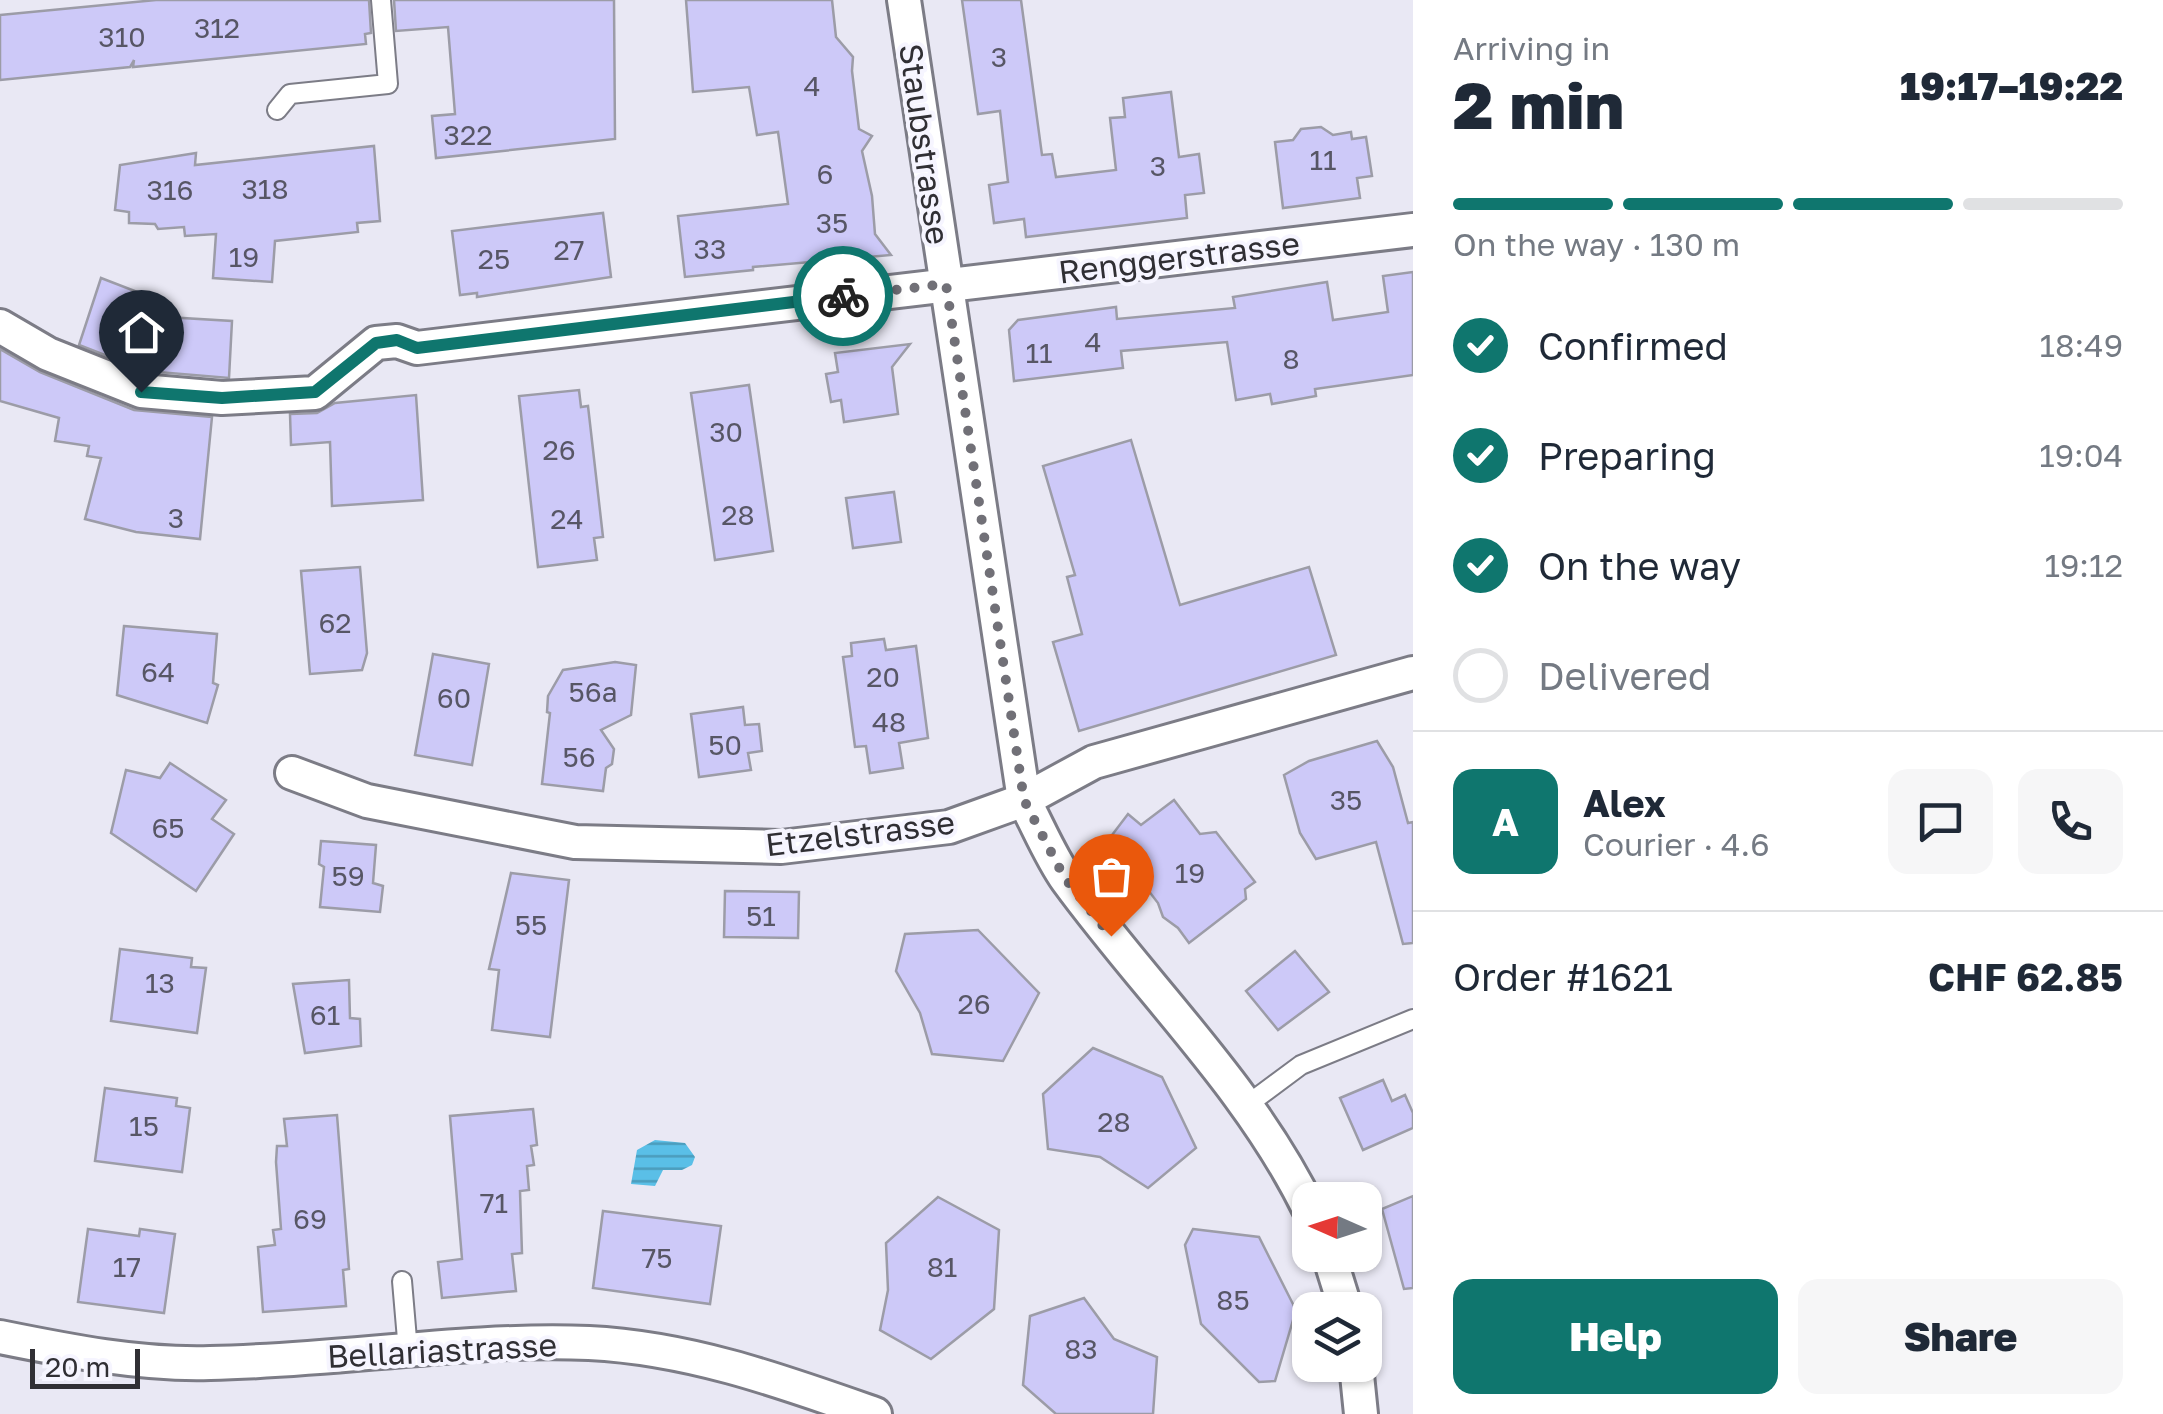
<!DOCTYPE html>
<meta charset="utf-8">
<style>
:root{--surface:#fff;--page:#f6f6f7;--text:#1f2937;--muted:#747a83;--line:#e0e1e3;--accent:#0f766e}
body{margin:0;font-family:"Golos Text",sans-serif;background:var(--page);color:var(--text);height:100vh;display:flex;flex-direction:column;font-size:38px;white-space:nowrap}
*{box-sizing:border-box;margin:0}
p{font-size:32px;color:var(--muted)}
.icon{flex:none;width:55px;height:55px;fill:none;stroke:currentColor;stroke-width:2;stroke-linecap:round;stroke-linejoin:round}
.map{position:relative;flex:1;overflow:hidden}
.panel{display:flex;flex-direction:column;background:var(--surface);width:750px}
.panel>*{flex:none}
.needle{width:65px;rotate:273deg}
.fabs{position:absolute;left:1292px;top:1182px;display:grid;gap:20px}
.fabs a{display:grid;place-items:center;width:90px;height:90px;border-radius:20px;background:var(--surface);box-shadow:0 2px 8px #0004;font-size:50px}
.scale{position:absolute;left:30px;bottom:25px;width:110px;box-sizing:border-box;padding-left:10px;border:5px solid #302f34;border-top:0;font-size:28px;line-height:35px;white-space:nowrap;color:#302f34;-webkit-text-stroke:8px #f6f5ff;paint-order:stroke}
.pin{position:absolute;display:grid;place-items:center;width:85px;height:85px;color:#fff;margin:-102px -42px;border-radius:50% 50% 50% 0;rotate:-45deg;box-shadow:0 0 10px #0007}
.pin .icon{rotate:45deg}
.courier{position:absolute;display:grid;place-items:center;width:100px;height:100px;margin:-50px;border:8px solid #0f766e;border-radius:50%;background:#fff;color:#222;box-shadow:0 2px 12px #0007}
.summary em{font-style:normal;font-weight:800}
.summary div{display:flex;flex-direction:column-reverse}
.summary{display:flex;align-items:center;justify-content:space-between;height:170px;padding:0 40px}
h1{font-size:65px;font-weight:800;line-height:75px}
.bar{display:grid;grid-template-columns:repeat(4,1fr);gap:15px 10px;align-content:center;height:120px;padding:0 40px}
.bar i{height:12px;border-radius:8px;background:var(--line)}
.bar .active{background:var(--accent)}
.bar p{grid-column:span 4}
.line{display:flex;align-items:center;gap:25px;padding:0 40px;border-top:2px solid var(--line)}
.line div{flex:1}
.round{display:grid;place-items:center;flex:none;width:105px;height:105px;border-radius:20px;background:var(--page)}
ol{padding:0 40px;list-style:none}
li{display:flex;align-items:center;gap:30px;height:110px}
li p{margin-inline-start:auto}
li .icon{padding:10px;border-radius:50%;background:var(--accent);color:#fff;stroke-width:4}
li:last-child{color:var(--muted)}
li i{width:55px;height:55px;border:5px solid var(--line);border-radius:50%}
.button{display:flex;gap:20px;margin-top:auto;padding:20px 40px}
.button a{flex:1;height:115px;border-radius:20px;background:var(--accent);color:#fff;font-size:40px;font-weight:800;line-height:115px;text-align:center}
.button a+a{background:var(--page);color:var(--text)}
main{display:flex;flex:1;min-height:0}
.map>svg:first-child{display:block}
.water{fill:url(#water-rules)}
.building{fill:#cdc9f8;stroke:#9c9ca7;stroke-width:2.5}
.lines{fill:none;stroke-linecap:round;stroke-linejoin:round}
.lane-casing{stroke:#7c7c86;stroke-width:22}
.street-casing{stroke:#7c7c86;stroke-width:38}
.lane{stroke:#fff;stroke-width:18}
.street{stroke:#fff;stroke-width:32}
.done{stroke:#717077;stroke-width:10;stroke-dasharray:0 18}
.route{stroke:#0f766e;stroke-width:12}
.labels{text-anchor:middle;dominant-baseline:central;stroke-width:8;stroke-linejoin:round;paint-order:stroke}
.number-label{font-size:28px;fill:#575665}
.street-label{font-size:32px;fill:#302f34;stroke:#f6f5ff}
</style>
<main>
<div class="map">
<svg width="1413" height="1414" viewBox="0 0 1413 1414">
<defs>
<pattern id="water-rules" width="6" height="5" patternUnits="userSpaceOnUse" patternTransform="scale(2.5)"><rect width="6" height="5" fill="#5abfe7"/><path d="M0 2.5h6" fill="none" stroke="#4b9cbc"/></pattern>
</defs>
<rect width="100%" height="100%" fill="#e9e8f4"/>
<polygon class="water" points="655,1140 685,1143 695,1157 692,1165 682,1170 663,1170 655,1186 631,1184 637,1150"/>
<g class="building">
<polygon points="156,0 369,0 371,33 365,34 366,44 133,67 134,60 130,67 0,80 0,15"/>
<polygon points="394,0 614,0 615,139 436,158 432,116 455,114 448,27 396,31"/>
<polygon points="686,0 832,0 836,37 853,57 852,71 859,129 872,136 862,151 872,196 875,234 891,255 753,267 753,270 685,277 678,216 788,204 778,132 757,135 749,87 693,92"/>
<polygon points="962,0 1021,0 1042,155 1052,154 1056,177 1116,170 1110,118 1125,117 1123,98 1171,92 1179,157 1199,154 1204,193 1185,195 1187,218 1026,237 1024,219 994,223 989,185 1008,182 1000,111 978,114"/>
<polygon points="1321,127 1333,135 1351,132 1352,139 1366,137 1372,176 1357,178 1360,198 1283,208 1275,142 1293,140 1301,129"/>
<polygon points="374,146 380,221 357,223 358,232 275,241 272,282 213,278 216,234 185,236 184,227 158,229 155,224 129,223 129,212 115,210 120,165 196,153 195,165"/>
<polygon points="603,213 611,277 477,297 477,293 460,295 452,231"/>
<polygon points="1413,272 1413,375 1315,389 1316,396 1272,404 1270,394 1236,400 1227,342 1121,351 1123,368 1014,381 1009,330 1018,320 1116,307 1117,319 1235,308 1233,297 1327,282 1333,320 1388,312 1383,276"/>
<polygon points="101,278 140,293 133,315 232,321 229,378 146,371 79,345"/>
<polygon points="910,344 892,367 898,414 844,422 841,400 831,402 826,374 838,372 835,353"/>
<polygon points="0,349 40,372 134,410 212,417 200,539 136,532 85,519 101,458 87,456 89,446 55,441 59,418 0,401"/>
<polygon points="749,385 773,551 715,560 691,393"/>
<polygon points="579,390 581,407 588,406 603,537 594,538 597,560 538,567 519,396"/>
<polygon points="416,395 423,500 332,506 330,442 291,445 290,414 317,413 335,403"/>
<polygon points="1131,440 1180,605 1309,567 1336,655 1079,731 1053,642 1082,634 1067,577 1075,575 1043,466"/>
<polygon points="894,492 901,542 853,548 846,498"/>
<polygon points="360,567 367,653 362,670 310,674 301,571"/>
<polygon points="124,626 217,634 213,683 218,685 207,723 117,695"/>
<polygon points="884,639 886,650 916,646 928,738 899,743 903,768 870,773 866,746 855,747 843,657 852,656 851,643"/>
<polygon points="433,654 489,664 472,765 415,755"/>
<polygon points="615,662 636,665 631,715 601,730 614,749 612,764 606,768 603,791 542,784 550,713 547,712 548,696 563,670"/>
<polygon points="743,707 745,725 759,724 762,751 748,753 751,770 699,777 691,714"/>
<polygon points="1377,741 1393,767 1408,823 1413,822 1413,943 1403,944 1376,842 1316,859 1300,833 1284,775 1309,761"/>
<polygon points="170,763 226,800 212,819 234,834 196,891 111,833 126,770 160,778"/>
<polygon points="1174,800 1200,834 1216,832 1255,882 1245,889 1246,899 1189,943 1178,928 1163,917 1158,903 1109,839 1128,814 1141,825"/>
<polygon points="321,841 376,845 373,883 383,886 380,912 320,907 324,867 319,864"/>
<polygon points="511,873 569,880 550,1037 492,1030 499,970 489,969"/>
<polygon points="725,891 799,892 798,938 724,937"/>
<polygon points="978,930 1039,993 1003,1061 932,1054 920,1013 896,971 905,934"/>
<polygon points="120,949 192,958 191,967 206,968 197,1033 111,1021"/>
<polygon points="1295,951 1329,992 1278,1030 1246,991"/>
<polygon points="349,980 350,1018 360,1019 361,1046 305,1053 293,984"/>
<polygon points="1093,1048 1162,1077 1196,1148 1148,1188 1100,1157 1048,1149 1043,1094"/>
<polygon points="1383,1080 1392,1101 1405,1095 1413,1113 1413,1128 1363,1150 1340,1098"/>
<polygon points="105,1088 177,1098 176,1106 190,1108 182,1172 95,1161"/>
<polygon points="533,1109 537,1145 531,1146 534,1165 527,1166 529,1190 520,1191 522,1253 512,1254 516,1291 442,1298 438,1262 462,1259 450,1116"/>
<polygon points="337,1115 349,1269 343,1270 346,1306 263,1312 258,1247 275,1245 273,1230 281,1229 276,1162 277,1146 287,1146 284,1119"/>
<polygon points="1413,1196 1413,1288 1404,1289 1382,1209"/>
<polygon points="938,1197 999,1230 994,1309 931,1359 880,1330 888,1290 886,1243"/>
<polygon points="603,1211 721,1226 710,1304 593,1288"/>
<polygon points="88,1229 139,1236 140,1229 175,1234 164,1313 78,1302"/>
<polygon points="1193,1229 1259,1237 1296,1310 1275,1381 1259,1382 1201,1324 1185,1245"/>
<polygon points="1084,1298 1114,1339 1157,1357 1153,1414 1056,1414 1023,1385 1030,1316"/>
</g>
<g class="lines">
<defs>
<g id="lane">
<polyline points="277,110 290,94 388,84 381,0"/>
<polyline points="1247,1105 1301,1065 1413,1019"/>
<polyline points="402,1281 408,1351"/>
</g>
<g id="street">
<path d="M904,0L1024,800C1038,826 1050,856 1067,880C1148,991 1250,1087 1310,1211"/>
<polyline points="0,326 48,354 141,391 222,398 315,393 376,343 397,341 417,348 1413,230"/>
<polyline points="292,773 367,801 575,842 781,847 949,827 1024,800 1094,762 1413,673"/>
<polyline points="1329,1255 1346,1310"/>
<path d="M0,1337C69,1351 140,1365 210,1363C337,1361 463,1338 589,1343C690,1348 781,1381 875,1414"/>
<polyline points="1356,1365 1361,1414"/>
</g>
</defs>
<use href="#lane" class="lane-casing"/>
<use href="#street" class="street-casing"/>
<use href="#lane" class="lane"/>
<use href="#street" class="street"/>
</g>
<g class="lines">
<polyline class="done" points="843,296 946,284 1024,800 1064,877 1111,936"/>
<polyline class="route" points="141,392 222,398 315,392 376,343 397,340 417,348 843,296"/>
</g>
<g class="labels">
<g class="number-label">
<text x="217" y="27">312</text>
<text x="122" y="36">310</text>
<text x="999" y="56">3</text>
<text x="812" y="85">4</text>
<text x="468" y="134">322</text>
<text x="1323" y="159">11</text>
<text x="1158" y="165">3</text>
<text x="825" y="173">6</text>
<text x="265" y="188">318</text>
<text x="170" y="189">316</text>
<text x="832" y="222">35</text>
<text x="710" y="248">33</text>
<text x="569" y="249">27</text>
<text x="244" y="256">19</text>
<text x="494" y="258">25</text>
<text x="1093" y="341">4</text>
<text x="1039" y="352">11</text>
<text x="1291" y="358">8</text>
<text x="726" y="431">30</text>
<text x="559" y="449">26</text>
<text x="738" y="514">28</text>
<text x="176" y="517">3</text>
<text x="567" y="518">24</text>
<text x="335" y="622">62</text>
<text x="158" y="671">64</text>
<text x="883" y="676">20</text>
<text x="593" y="691">56a</text>
<text x="454" y="697">60</text>
<text x="889" y="721">48</text>
<text x="725" y="744">50</text>
<text x="579" y="756">56</text>
<text x="1346" y="799">35</text>
<text x="168" y="827">65</text>
<text x="1190" y="872">19</text>
<text x="348" y="875">59</text>
<text x="761" y="915">51</text>
<text x="531" y="924">55</text>
<text x="160" y="982">13</text>
<text x="974" y="1003">26</text>
<text x="325" y="1014">61</text>
<text x="1114" y="1121">28</text>
<text x="144" y="1125">15</text>
<text x="494" y="1202">71</text>
<text x="310" y="1218">69</text>
<text x="657" y="1257">75</text>
<text x="127" y="1266">17</text>
<text x="942" y="1266">81</text>
<text x="1233" y="1299">85</text>
<text x="1081" y="1348">83</text>
</g>
<g class="street-label">
<text transform="translate(925 144) rotate(82)">Staubstrasse</text>
<text transform="translate(1179 257) rotate(-7)">Renggerstrasse</text>
<text transform="translate(860 833) rotate(-7)">Etzelstrasse</text>
<text transform="translate(442 1350) rotate(-3)">Bellariastrasse</text>
</g>
</g>
</svg>
<div class="fabs">
<a><svg class="needle" viewBox="-14 -14 28 28"><path d="M0-13l5 13h-10z" fill="#e53935"/><path d="M0 13l5-13h-10z" fill="#747a83"/></svg></a>
<a><svg class="icon" aria-label="layers" viewBox="0 0 24 24"><path d="M12 4l9 5-9 5-9-5zM3 14l9 5 9-5"/></svg></a>
</div>
<div class="scale">20 m</div>
<div class="pin" style="left:1111px;top:936px;background:#ea580c"><svg class="icon" aria-label="bag" viewBox="0 0 24 24"><path d="M5 8h14l-1 12H6zM9 8a3 3 0 0 1 6 0"/></svg></div>
<div class="pin" style="left:141px;top:392px;background:#1f2937"><svg class="icon" aria-label="home" viewBox="0 0 24 24"><path d="M3 11l9-7 9 7M6 9v11h12V9"/></svg></div>
<div class="courier" style="left:843px;top:296px"><svg class="icon" aria-label="bike" viewBox="0 0 24 24"><circle cx="6" cy="16" r="4"/><circle cx="18" cy="16" r="4"/><path d="M6 16l4-8h5l3 8M10 8l3 8H6M13 5h3"/></svg></div>
</div>
<section class="panel">
<div class="summary"><div><h1>2 min</h1><p>Arriving in</p></div><em>19:17–19:22</em></div>
<div class="bar"><i class="active"></i><i class="active"></i><i class="active"></i><i></i><p>On the way · 130 m</p></div>
<ol>
<li><svg class="icon" aria-label="check" viewBox="0 0 24 24"><path d="M5 12l5 5 9-10"/></svg>Confirmed<p>18:49</p></li>
<li><svg class="icon" aria-label="check" viewBox="0 0 24 24"><path d="M5 12l5 5 9-10"/></svg>Preparing<p>19:04</p></li>
<li><svg class="icon" aria-label="check" viewBox="0 0 24 24"><path d="M5 12l5 5 9-10"/></svg>On the way<p>19:12</p></li>
<li><i></i>Delivered</li>
</ol>
<div class="line" style="height:180px"><b class="round" style="background:var(--accent);color:#fff">A</b><div><b>Alex</b><p>Courier · 4.6</p></div><a class="round"><svg class="icon" aria-label="chat" viewBox="0 0 24 24"><path d="M4 5h16v11H9l-5 4z"/></svg></a><a class="round"><svg class="icon" aria-label="phone" viewBox="0 0 24 24"><path d="M5 4h4l2 5-3 2q2 4 5 5l2-3 5 2v4C11 20 4 13 5 4z"/></svg></a></div>
<div class="line" style="height:130px"><div>Order #1621</div><b>CHF 62.85</b></div>
<div class="button"><a>Help</a><a>Share</a></div>
</section>
</main>
